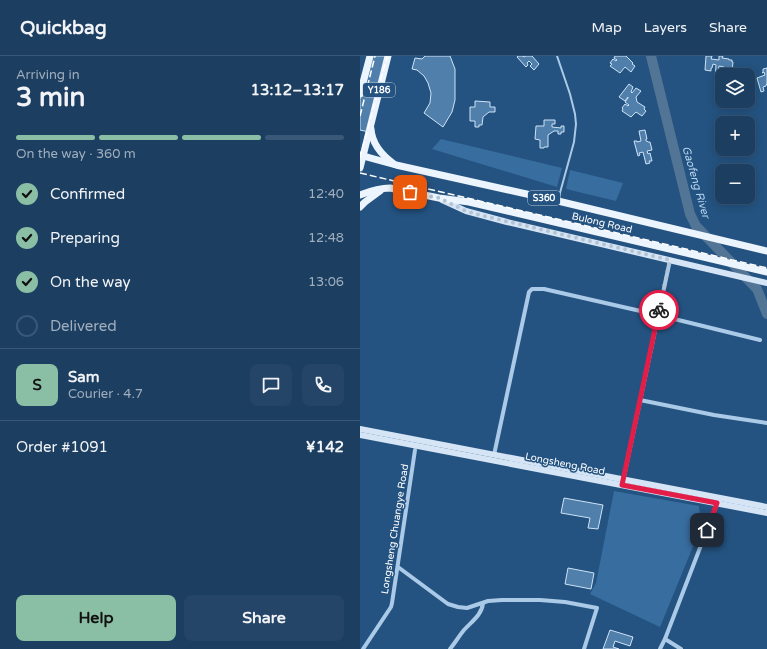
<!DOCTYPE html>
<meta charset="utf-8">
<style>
:root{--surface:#1b3e61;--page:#244567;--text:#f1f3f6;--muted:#a0aebd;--line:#395776;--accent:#8abfa5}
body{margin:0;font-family:"Varela Round",sans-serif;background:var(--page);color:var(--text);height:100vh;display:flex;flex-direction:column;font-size:15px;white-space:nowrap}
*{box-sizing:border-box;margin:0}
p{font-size:13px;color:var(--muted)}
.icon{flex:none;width:22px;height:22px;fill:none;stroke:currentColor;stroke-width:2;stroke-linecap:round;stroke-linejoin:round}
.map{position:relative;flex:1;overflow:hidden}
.side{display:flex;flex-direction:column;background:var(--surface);width:360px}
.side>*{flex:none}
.fabs{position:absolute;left:355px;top:12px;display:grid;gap:8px}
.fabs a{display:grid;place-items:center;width:40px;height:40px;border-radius:8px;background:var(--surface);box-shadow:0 2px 10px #0003,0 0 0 1px var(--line);font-size:20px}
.pin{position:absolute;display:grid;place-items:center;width:34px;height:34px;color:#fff;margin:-17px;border-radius:8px;box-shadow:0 2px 6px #0006}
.courier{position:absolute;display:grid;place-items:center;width:40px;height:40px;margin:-20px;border:3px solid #e11d48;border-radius:50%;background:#fff;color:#222;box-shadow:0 1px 5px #0007}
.overview em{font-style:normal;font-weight:800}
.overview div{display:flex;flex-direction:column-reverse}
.overview{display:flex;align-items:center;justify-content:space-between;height:68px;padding:0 16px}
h1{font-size:26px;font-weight:800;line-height:30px}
.bar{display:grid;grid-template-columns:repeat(4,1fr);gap:6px 4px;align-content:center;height:48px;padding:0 16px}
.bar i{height:5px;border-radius:3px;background:var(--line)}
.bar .selected{background:var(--accent)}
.bar p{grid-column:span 4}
.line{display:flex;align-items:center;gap:10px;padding:0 16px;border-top:1px solid var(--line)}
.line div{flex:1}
.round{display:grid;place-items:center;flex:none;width:42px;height:42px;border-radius:8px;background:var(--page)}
ol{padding:0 16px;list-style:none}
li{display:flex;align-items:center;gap:12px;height:44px}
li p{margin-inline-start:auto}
li .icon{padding:4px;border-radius:50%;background:var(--accent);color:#111;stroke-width:4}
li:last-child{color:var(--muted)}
li i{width:22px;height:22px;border:2px solid var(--line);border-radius:50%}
.primary-button{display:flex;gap:8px;margin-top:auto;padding:8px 16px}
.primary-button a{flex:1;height:46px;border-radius:8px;background:var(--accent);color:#111;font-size:16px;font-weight:800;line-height:46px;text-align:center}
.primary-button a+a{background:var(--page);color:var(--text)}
header{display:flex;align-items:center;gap:24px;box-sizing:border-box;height:56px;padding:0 20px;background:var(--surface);border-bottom:1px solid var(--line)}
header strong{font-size:19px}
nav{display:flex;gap:22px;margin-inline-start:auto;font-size:14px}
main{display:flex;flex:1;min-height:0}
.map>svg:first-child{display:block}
.green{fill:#386d9f}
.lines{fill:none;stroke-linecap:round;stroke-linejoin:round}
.river{stroke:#527495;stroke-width:10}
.building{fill:#507fac;stroke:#cee3f5}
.service{stroke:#abcae7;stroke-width:2}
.minor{stroke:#abcae7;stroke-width:4}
.secondary{stroke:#d5e5f6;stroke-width:6}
.primary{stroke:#ecf4fd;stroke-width:7}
.rail{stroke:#fff;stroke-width:1.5;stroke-dasharray:7 3;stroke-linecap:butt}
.done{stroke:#b2c3d3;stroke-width:4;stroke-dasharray:0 7.2}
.route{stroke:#e11d48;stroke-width:5}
.labels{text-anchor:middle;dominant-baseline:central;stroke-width:3;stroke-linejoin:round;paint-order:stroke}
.shield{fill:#245381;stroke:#bdcbd9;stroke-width:1}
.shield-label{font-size:9px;font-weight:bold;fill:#fff}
.street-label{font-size:10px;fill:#fff;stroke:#245381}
.water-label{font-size:11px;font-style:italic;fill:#b6d4ef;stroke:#245381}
</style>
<header>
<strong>Quickbag</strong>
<nav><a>Map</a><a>Layers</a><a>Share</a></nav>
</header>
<main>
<section class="side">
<div class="overview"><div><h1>3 min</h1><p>Arriving in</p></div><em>13:12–13:17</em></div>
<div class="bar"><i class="selected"></i><i class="selected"></i><i class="selected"></i><i></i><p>On the way · 360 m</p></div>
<ol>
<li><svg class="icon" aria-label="check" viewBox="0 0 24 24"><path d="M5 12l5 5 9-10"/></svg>Confirmed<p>12:40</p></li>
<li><svg class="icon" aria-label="check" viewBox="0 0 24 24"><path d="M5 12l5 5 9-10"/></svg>Preparing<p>12:48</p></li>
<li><svg class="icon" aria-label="check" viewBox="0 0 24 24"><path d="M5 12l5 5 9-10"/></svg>On the way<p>13:06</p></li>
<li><i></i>Delivered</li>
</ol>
<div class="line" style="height:72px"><b class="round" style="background:var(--accent);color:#111">S</b><div><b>Sam</b><p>Courier · 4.7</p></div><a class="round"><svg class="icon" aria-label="chat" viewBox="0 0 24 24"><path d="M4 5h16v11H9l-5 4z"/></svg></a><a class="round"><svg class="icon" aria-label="phone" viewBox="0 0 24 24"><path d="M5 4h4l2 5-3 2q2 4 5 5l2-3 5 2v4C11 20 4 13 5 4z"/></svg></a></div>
<div class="line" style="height:52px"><div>Order #1091</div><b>¥142</b></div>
<div class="primary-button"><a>Help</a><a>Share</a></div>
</section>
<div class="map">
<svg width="407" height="593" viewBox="0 0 407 593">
<rect width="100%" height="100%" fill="#245381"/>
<g class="green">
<polygon points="81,83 202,112 197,131 72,93"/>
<polygon points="210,114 263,127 256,145 206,133"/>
<polygon points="254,435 339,450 341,471 300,571 230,538 236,527"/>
</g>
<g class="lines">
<polyline class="river" points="291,0 330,158 336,170 397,233 407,258"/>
</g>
<g class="building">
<polygon points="11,0 29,0 9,76 0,74 0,43"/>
<polygon points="65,0 90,0 95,13 95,44 92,56 83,71 64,57 70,47 71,37 68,27 64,20 57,14 52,13 55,2 62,3"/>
<polygon points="158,0 163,0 164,1 166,0 172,0 179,8 174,14 170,10 172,8 169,5 167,7 168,9 166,11 157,1"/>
<polygon points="255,0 266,0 273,7 272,8 275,10 271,16 265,11 260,17 250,10 252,8 250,7 253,3 256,5 257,4 254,2"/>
<polygon points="346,0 352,0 351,3 359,4 359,0 363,0 362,2 369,3 369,4 372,4 372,6 373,6 372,16 364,15 364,11 359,10 358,16 361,16 360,23 355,23 356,9 353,8 352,12 351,12 351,15 345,14"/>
<polygon points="407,12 407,28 406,29 406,30 403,31 404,35 401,36 397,22 405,19 404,16 402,17 403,16 403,13"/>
<polygon points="269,28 273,31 271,36 272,37 276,32 281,35 276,41 277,46 285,51 284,53 286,55 282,60 276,56 271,61 262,55 263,53 262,52 265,48 268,50 269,49 265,46 268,42 268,41 265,45 259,41"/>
<polygon points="115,45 130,46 130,51 135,51 135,56 129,56 123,61 122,69 119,69 119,71 115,71 115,65 110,65 110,51 115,51"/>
<polygon points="184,64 195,64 195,68 192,68 192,71 201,72 201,70 204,70 204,76 201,76 201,78 198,78 198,75 194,75 188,79 188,91 184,91 184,92 180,92 180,84 175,83 176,70 184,70"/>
<polygon points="285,74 287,83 286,83 286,85 287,85 288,86 290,86 292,94 287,95 288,98 290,97 292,105 289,105 290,107 286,108 283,96 279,97 280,99 278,100 274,85 277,85 277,86 281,85 279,75"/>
<polygon points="204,442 243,449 238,473 228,472 230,462 201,457"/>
<polygon points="208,512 234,517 231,533 205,528"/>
<polygon points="250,574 273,581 270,590 255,585 253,591 259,593 243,593"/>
</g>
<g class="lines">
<polyline class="service" points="197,0 210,38 215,58 216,68 214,86 198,144"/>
<g class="minor">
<polyline points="280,344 354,359 407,367"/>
<polyline points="134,399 169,236 172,233 184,233 298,259 400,284"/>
<polyline points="263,425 310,204"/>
<polyline points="38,511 88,548 98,551 107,552 128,545 142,544 180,544 205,546 237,552 224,593"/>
<polyline points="3,593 31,551 32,547 55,394"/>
<path d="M90,593C95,587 99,580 104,574C111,566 122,559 123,547"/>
<polyline points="300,593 305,583"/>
<polyline points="321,593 305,583 358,445"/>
</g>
<g class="secondary">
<polyline points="82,144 106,155 147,166 407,227"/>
<polyline points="0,373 407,451"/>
<polyline points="0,379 407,457"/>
</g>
<g class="primary">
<polyline points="0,38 10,0"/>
<path d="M11,73C12,88 23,100 34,108"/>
<polyline points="0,99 36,109 198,145 407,195"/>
<polyline points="0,112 28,0"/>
<path d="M0,139C10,135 20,132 30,132L79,142L109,146L407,216"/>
<polyline points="0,151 5,146 20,135"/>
</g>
<g class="rail">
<polyline points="0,60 15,0"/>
<polyline points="0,102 27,0"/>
<polyline points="0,117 407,212"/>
</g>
</g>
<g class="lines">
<polyline class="done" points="50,136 79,142 106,155 120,159 310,204 299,254"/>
<polyline class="route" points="299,254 262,429 357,447 347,474"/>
</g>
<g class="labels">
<g class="shield">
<rect x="3" y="27" width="32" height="14" rx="3"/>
<rect x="168" y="135" width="32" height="14" rx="3"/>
</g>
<g class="shield-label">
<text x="19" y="34">Y186</text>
<text x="184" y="142">S360</text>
</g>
<g class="street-label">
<text transform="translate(242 167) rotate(13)">Bulong Road</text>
<text transform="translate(205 408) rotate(11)">Longsheng Road</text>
<text transform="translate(35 473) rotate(-81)">Longsheng Chuangye Road</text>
</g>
<g class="water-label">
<text transform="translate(336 126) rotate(74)">Gaofeng River</text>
</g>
</g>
</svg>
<div class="fabs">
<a><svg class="icon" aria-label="layers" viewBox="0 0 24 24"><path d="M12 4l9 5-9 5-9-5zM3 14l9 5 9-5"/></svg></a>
<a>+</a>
<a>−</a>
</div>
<div class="pin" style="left:50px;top:136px;background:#ea580c"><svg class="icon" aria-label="bag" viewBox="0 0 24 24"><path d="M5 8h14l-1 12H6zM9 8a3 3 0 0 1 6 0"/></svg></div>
<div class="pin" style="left:347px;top:474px;background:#1f2937"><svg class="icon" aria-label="home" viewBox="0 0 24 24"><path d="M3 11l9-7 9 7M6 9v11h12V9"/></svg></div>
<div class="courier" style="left:299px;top:254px"><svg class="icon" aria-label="bike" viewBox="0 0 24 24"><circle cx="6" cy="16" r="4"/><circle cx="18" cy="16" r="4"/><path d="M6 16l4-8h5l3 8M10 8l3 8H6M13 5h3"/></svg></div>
</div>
</main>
